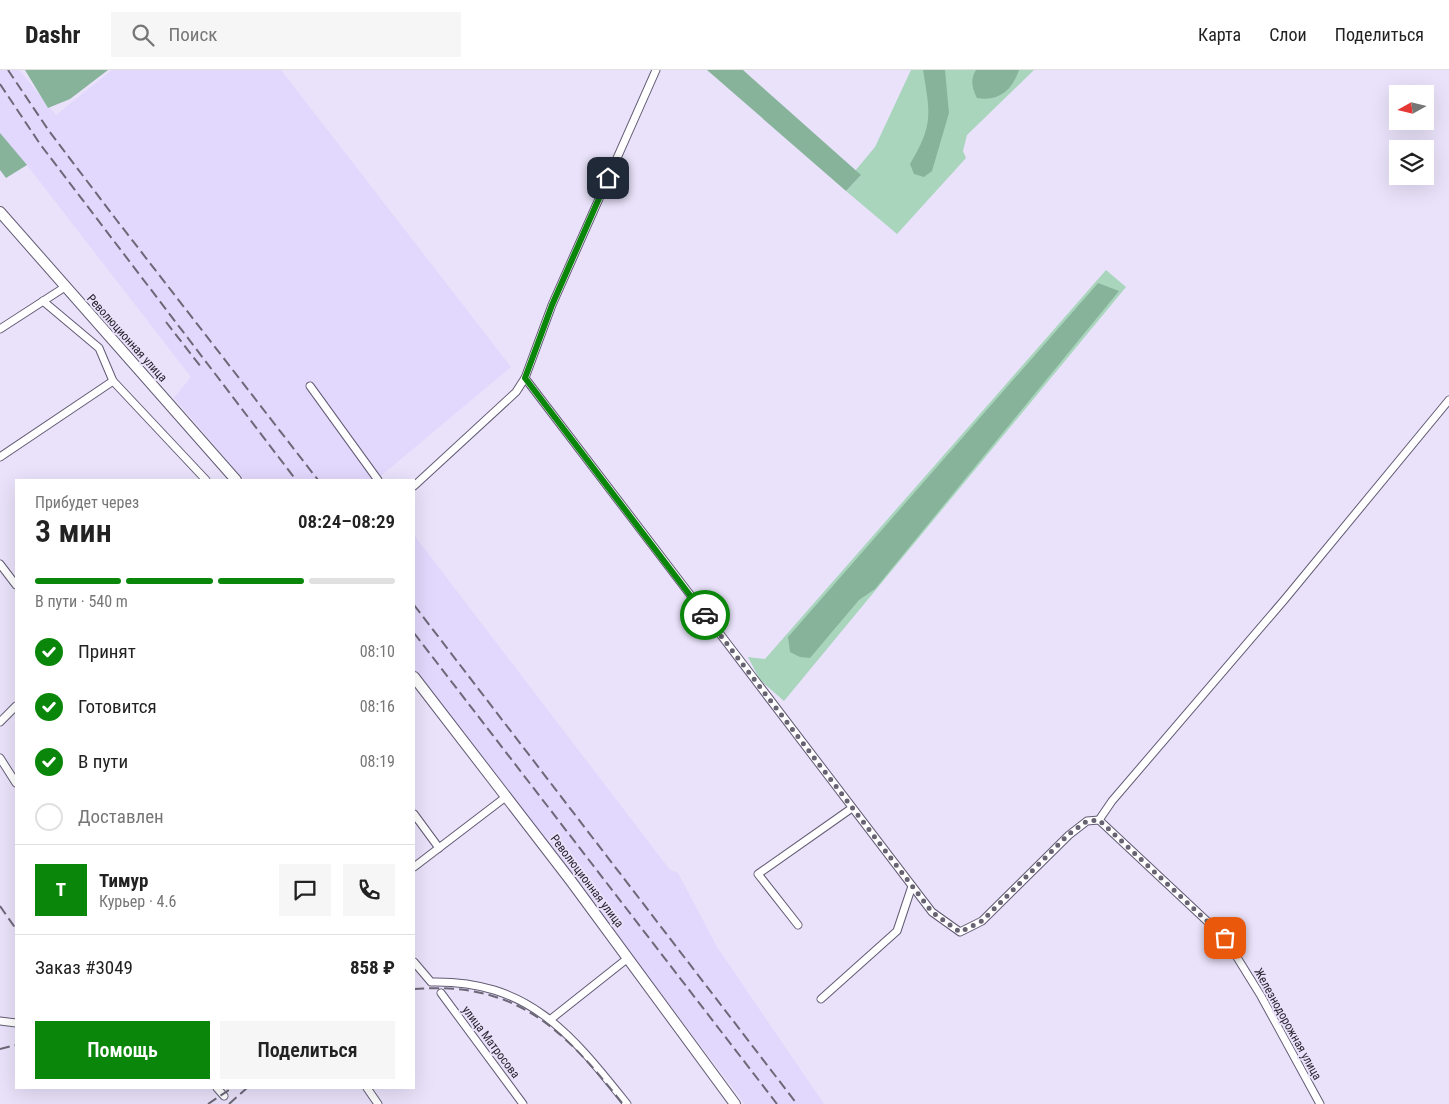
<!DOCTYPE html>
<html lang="ru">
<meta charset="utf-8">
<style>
:root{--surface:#fff;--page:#f6f6f6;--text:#222;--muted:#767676;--line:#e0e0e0;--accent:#0a870a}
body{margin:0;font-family:"Roboto Condensed",sans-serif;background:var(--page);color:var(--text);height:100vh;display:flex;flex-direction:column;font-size:19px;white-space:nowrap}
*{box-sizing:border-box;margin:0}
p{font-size:16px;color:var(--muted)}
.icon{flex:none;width:28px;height:28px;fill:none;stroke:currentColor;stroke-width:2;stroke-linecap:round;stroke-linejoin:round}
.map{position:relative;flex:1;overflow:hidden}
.details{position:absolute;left:15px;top:409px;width:400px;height:610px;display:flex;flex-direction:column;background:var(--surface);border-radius:0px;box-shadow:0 5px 20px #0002}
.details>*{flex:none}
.needle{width:32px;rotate:262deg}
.controls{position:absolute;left:1389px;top:15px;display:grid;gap:10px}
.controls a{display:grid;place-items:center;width:45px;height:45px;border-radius:0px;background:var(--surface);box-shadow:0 5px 20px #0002;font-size:25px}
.pin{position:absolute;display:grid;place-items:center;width:42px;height:42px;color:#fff;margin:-21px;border-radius:10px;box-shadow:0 2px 8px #0006}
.courier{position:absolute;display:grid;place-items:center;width:50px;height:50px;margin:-25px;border:4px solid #0a870a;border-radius:50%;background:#fff;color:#222;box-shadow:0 1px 6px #0007}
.overview em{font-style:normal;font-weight:600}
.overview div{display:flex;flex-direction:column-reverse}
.overview{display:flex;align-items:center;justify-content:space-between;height:85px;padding:0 20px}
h1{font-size:32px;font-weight:600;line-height:38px}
.bar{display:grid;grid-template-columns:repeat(4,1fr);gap:8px 5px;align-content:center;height:60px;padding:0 20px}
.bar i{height:6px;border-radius:4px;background:var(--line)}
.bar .current{background:var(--accent)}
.bar p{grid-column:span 4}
.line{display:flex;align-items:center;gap:12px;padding:0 20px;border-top:1px solid var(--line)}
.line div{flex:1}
.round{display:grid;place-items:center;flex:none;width:52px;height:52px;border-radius:0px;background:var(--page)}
ol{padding:0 20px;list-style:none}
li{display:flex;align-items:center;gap:15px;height:55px}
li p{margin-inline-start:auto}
li .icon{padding:5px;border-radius:50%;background:var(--accent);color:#fff;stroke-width:4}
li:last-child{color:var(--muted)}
li i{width:28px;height:28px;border:2px solid var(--line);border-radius:50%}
.action{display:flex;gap:10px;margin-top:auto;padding:10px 20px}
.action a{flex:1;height:58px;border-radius:0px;background:var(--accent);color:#fff;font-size:20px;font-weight:600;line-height:58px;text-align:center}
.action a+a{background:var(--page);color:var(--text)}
header{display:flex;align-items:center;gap:30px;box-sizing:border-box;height:70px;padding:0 25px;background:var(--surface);border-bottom:1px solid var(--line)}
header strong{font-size:24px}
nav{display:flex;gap:28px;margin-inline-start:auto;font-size:18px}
.search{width:350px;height:45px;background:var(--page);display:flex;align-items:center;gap:12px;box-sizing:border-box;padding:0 18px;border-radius:0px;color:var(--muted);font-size:19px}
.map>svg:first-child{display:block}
.built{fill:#e2d7fc}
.green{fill:#a9d5bd}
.forest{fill:#87b39b}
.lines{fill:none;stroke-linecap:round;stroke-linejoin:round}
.minor-casing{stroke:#635b74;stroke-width:9}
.secondary-casing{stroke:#635b74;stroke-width:12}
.minor{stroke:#fff;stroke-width:7}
.secondary{stroke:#fff;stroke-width:10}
.rail{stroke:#6d6878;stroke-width:2;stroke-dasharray:10 5;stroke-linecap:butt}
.done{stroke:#676372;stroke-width:5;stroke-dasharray:0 9}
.route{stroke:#0a870a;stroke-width:6}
.labels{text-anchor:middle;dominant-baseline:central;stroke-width:4;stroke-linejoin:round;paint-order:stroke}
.street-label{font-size:12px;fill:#211e29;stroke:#e9e2fa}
</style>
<header>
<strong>Dashr</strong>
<div class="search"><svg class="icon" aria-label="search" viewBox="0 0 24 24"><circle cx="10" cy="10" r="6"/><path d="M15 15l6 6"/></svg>Поиск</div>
<nav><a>Карта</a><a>Слои</a><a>Поделиться</a></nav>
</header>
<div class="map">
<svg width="1449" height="1034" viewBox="0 0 1449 1034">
<rect width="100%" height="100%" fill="#e9e2fa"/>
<g class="built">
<polygon points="0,0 19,0 56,45 112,0 281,0 511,297 376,410 244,410 174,328 191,307 27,95 0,67"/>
<polygon points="414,465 670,800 678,803 717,877 824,1034 745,1034 414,599"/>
</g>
<g class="green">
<polygon points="911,0 1034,0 967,65 963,81 966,88 897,164 846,121 860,106 855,101 875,77"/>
<polygon points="1106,200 1126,217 784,631 760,610 748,587 765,589"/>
</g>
<g class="forest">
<polygon points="25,0 108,0 70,29 48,38"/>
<polygon points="707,0 743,0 861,105 846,121"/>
<path d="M923,0H945L949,43L932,101L924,107L914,104L910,94C934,54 930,43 923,0Z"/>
<path d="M976,0H1019C1012,21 998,32 977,28C972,19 970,9 976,0Z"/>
<polygon points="0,63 27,95 6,108 0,100"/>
<polygon points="1098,213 1119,221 875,519 859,530 810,588 800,587 790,582 788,567"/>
</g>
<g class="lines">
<defs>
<g id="minor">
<polyline points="43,231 99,278 113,311 206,410"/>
<polyline points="0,259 65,217"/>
<polyline points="525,308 932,842 960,862 982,851 1069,765 1087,751 1099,750 1225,868 1261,926 1320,1034"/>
<polyline points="310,316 378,410"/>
<polyline points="0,387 113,311"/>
<polyline points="414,416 516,322 525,308 552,235 656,0"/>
<polyline points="0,494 16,515"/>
<polyline points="0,652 16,636"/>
<polyline points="0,688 16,713"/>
<polyline points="414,744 439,778"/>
<polyline points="1099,750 1112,731 1285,529 1449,330"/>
<polyline points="414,797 507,726"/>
<polyline points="798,855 758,804 852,738"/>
<path d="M414,892L431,912C529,910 571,964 627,1034"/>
<polyline points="441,923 523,1034"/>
<polyline points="821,929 897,861 912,816"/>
<polyline points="551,949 628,888"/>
<polyline points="0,951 16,953"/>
<polyline points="217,1018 224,1026"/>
<polyline points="367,1018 378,1034"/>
</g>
<g id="secondary">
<polyline points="0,142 236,410"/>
<polyline points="414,607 571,811 735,1034"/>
</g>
</defs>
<use href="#minor" class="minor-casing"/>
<use href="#secondary" class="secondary-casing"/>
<use href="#minor" class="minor"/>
<use href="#secondary" class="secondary"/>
<g class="rail">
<polyline points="8,0 49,61 115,148 318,410"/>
<polyline points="0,14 40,74 296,410"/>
<polyline points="166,252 201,297"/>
<polyline points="414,535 797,1034"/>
<polyline points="414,563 777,1034"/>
<polyline points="0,836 16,859"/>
<path d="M414,919C517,911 563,959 623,1034"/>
<polyline points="0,979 16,975"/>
<polyline points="208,1034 232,1018"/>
<polyline points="229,1034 247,1018"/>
</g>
</g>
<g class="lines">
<polyline class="done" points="705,545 932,842 960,862 982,851 1069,764 1087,751 1099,750 1225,868"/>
<polyline class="route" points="608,108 552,235 525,308 705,545"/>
</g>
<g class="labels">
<g class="street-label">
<text transform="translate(127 268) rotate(48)">Революционная улица</text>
<text transform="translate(587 811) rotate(53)">Революционная улица</text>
<text transform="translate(1288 954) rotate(61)">Железнодорожная улица</text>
<text transform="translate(491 972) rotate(53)">улица Матросова</text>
</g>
</g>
</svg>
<div class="controls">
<a><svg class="needle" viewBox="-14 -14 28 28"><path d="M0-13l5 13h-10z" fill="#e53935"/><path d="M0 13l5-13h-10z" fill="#767676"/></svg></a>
<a><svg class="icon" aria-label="layers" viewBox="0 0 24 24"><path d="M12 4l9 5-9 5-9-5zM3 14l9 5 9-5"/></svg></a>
</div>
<div class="pin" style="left:1225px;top:868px;background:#ea580c"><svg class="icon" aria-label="bag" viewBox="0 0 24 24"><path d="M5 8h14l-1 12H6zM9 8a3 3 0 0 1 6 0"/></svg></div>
<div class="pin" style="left:608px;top:108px;background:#1f2937"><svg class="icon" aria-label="home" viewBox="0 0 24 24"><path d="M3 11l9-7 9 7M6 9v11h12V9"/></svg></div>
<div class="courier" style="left:705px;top:545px"><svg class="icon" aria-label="car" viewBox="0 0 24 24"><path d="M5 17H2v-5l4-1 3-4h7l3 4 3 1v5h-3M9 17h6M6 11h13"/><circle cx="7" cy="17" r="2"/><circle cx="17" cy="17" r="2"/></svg></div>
<section class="details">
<div class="overview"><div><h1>3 мин</h1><p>Прибудет через</p></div><em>08:24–08:29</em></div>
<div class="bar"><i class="current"></i><i class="current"></i><i class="current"></i><i></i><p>В пути · 540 m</p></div>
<ol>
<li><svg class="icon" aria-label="check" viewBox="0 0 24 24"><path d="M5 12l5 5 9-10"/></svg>Принят<p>08:10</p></li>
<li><svg class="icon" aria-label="check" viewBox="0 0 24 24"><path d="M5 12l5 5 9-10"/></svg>Готовится<p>08:16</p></li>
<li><svg class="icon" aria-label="check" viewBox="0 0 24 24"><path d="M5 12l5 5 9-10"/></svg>В пути<p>08:19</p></li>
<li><i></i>Доставлен</li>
</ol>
<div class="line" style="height:90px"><b class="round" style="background:var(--accent);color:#fff">Т</b><div><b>Тимур</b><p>Курьер · 4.6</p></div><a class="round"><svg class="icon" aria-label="chat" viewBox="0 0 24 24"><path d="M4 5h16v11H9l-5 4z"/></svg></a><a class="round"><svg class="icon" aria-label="phone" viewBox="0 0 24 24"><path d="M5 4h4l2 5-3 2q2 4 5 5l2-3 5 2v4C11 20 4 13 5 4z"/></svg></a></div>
<div class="line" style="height:65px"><div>Заказ #3049</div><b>858 ₽</b></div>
<div class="action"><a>Помощь</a><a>Поделиться</a></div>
</section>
</div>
